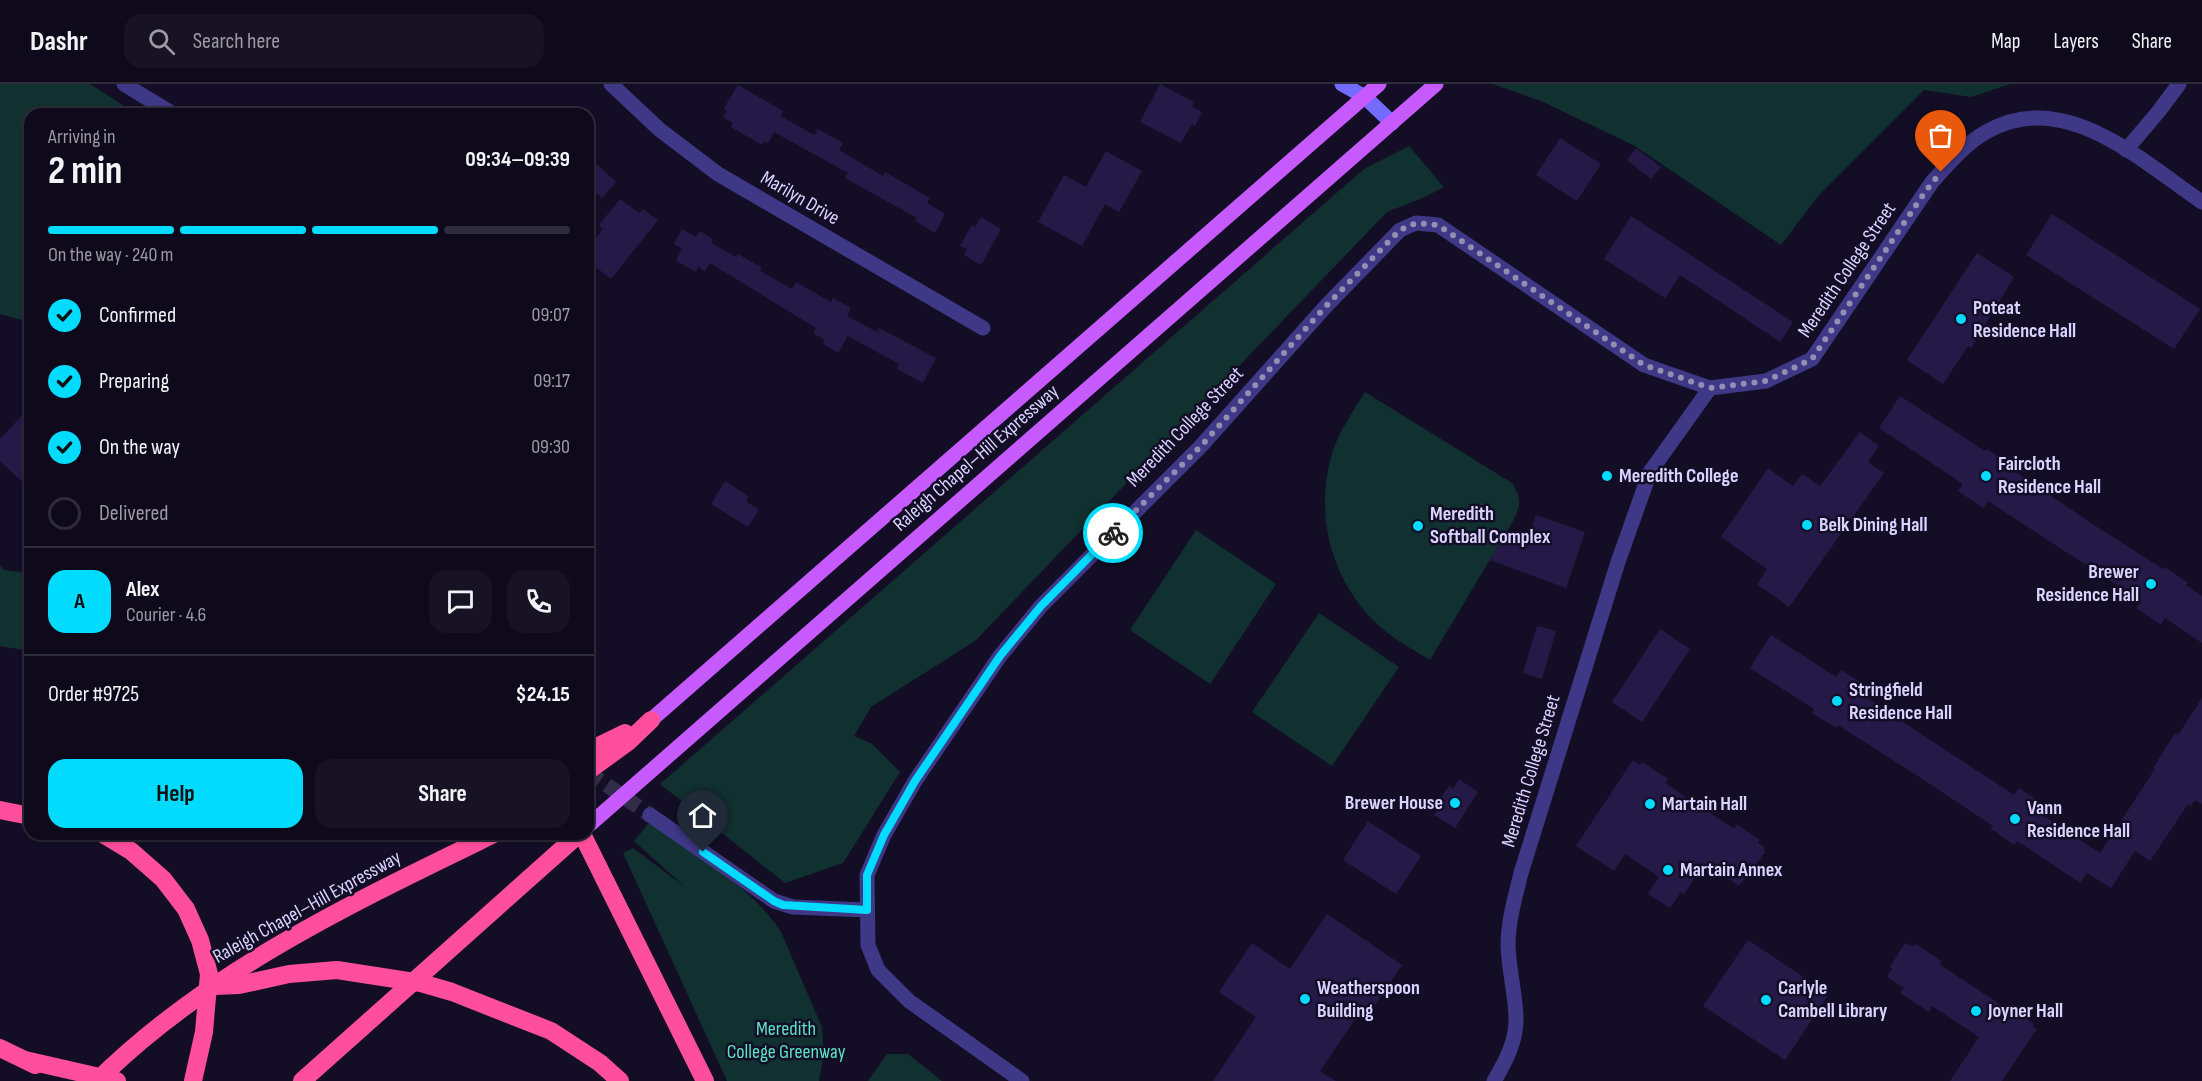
<!DOCTYPE html>
<meta charset="utf-8">
<style>
:root{--surface:#0e0a1c;--page:#171325;--text:#f1f3f6;--muted:#9b9aa3;--line:#2e2b3b;--accent:#00dbfe}
body{margin:0;font-family:"Sofia Sans Condensed",sans-serif;background:var(--page);color:var(--text);height:100vh;display:flex;flex-direction:column;font-size:22px;white-space:nowrap}
*{box-sizing:border-box;margin:0}
p{font-size:20px;color:var(--muted)}
.icon{flex:none;width:33px;height:33px;fill:none;stroke:currentColor;stroke-width:2;stroke-linecap:round;stroke-linejoin:round}
.map{position:relative;flex:1;overflow:hidden}
.side{position:absolute;left:24px;top:24px;width:570px;height:732px;display:flex;flex-direction:column;background:var(--surface);border-radius:18px;box-shadow:0 2px 4px #0004,0 0 0 2px var(--line)}
.side>*{flex:none}
.pin{position:absolute;display:grid;place-items:center;width:51px;height:51px;color:#fff;margin:-62px -26px;border-radius:50% 50% 50% 0;rotate:-45deg;box-shadow:0 0 6px #0007}
.pin .icon{rotate:45deg}
.courier{position:absolute;display:grid;place-items:center;width:60px;height:60px;margin:-30px;border:4px solid #00dbfe;border-radius:50%;background:#fff;color:#222;box-shadow:0 2px 8px #0007}
.overview em{font-style:normal;font-weight:700}
.overview div{display:flex;flex-direction:column-reverse}
.overview{display:flex;align-items:center;justify-content:space-between;height:102px;padding:0 24px}
h1{font-size:39px;font-weight:700;line-height:45px}
.bar{display:grid;grid-template-columns:repeat(4,1fr);gap:9px 6px;align-content:center;height:72px;padding:0 24px}
.bar i{height:8px;border-radius:4px;background:var(--line)}
.bar .active{background:var(--accent)}
.bar p{grid-column:span 4}
.line{display:flex;align-items:center;gap:15px;padding:0 24px;border-top:2px solid var(--line)}
.line div{flex:1}
.round{display:grid;place-items:center;flex:none;width:63px;height:63px;border-radius:18px;background:var(--page)}
ol{padding:0 24px;list-style:none}
li{display:flex;align-items:center;gap:18px;height:66px}
li p{margin-inline-start:auto}
li .icon{padding:6px;border-radius:50%;background:var(--accent);color:#111;stroke-width:4}
li:last-child{color:var(--muted)}
li i{width:33px;height:33px;border:3px solid var(--line);border-radius:50%}
.primary-button{display:flex;gap:12px;margin-top:auto;padding:12px 24px}
.primary-button a{flex:1;height:69px;border-radius:18px;background:var(--accent);color:#111;font-size:24px;font-weight:700;line-height:69px;text-align:center}
.primary-button a+a{background:var(--page);color:var(--text)}
header{display:flex;align-items:center;gap:36px;box-sizing:border-box;height:84px;padding:0 30px;background:var(--surface);border-bottom:2px solid var(--line)}
header strong{font-size:28px}
nav{display:flex;gap:33px;margin-inline-start:auto;font-size:21px}
.search{width:420px;height:54px;background:var(--page);display:flex;align-items:center;gap:15px;box-sizing:border-box;padding:0 21px;border-radius:18px;color:var(--muted);font-size:22px}
.map>svg:first-child{display:block}
.green{fill:#113030}
.building{fill:#251a47}
.lines{fill:none;stroke-linecap:round;stroke-linejoin:round}
.street-tunnel{stroke:#312c47;stroke-width:15;stroke-dasharray:15 8;stroke-linecap:butt}
.street{stroke:#3e3886;stroke-width:15}
.secondary{stroke:#736aff;stroke-width:15}
.primary{stroke:#c75aff;stroke-width:15}
.highway{stroke:#ff4e9c;stroke-width:18}
.done{stroke:#948eb3;stroke-width:6;stroke-dasharray:0 10.8}
.route{stroke:#00dbfe;stroke-width:8}
.poi-dot{fill:#00dbfe;stroke:#130e26;stroke-width:2}
.labels{text-anchor:middle;dominant-baseline:central;stroke-width:5;stroke-linejoin:round;paint-order:stroke}
.street-label{font-size:20px;fill:#d9d3ff;stroke:#130e26}
.poi-label{font-size:20px;font-weight:bold;fill:#d9d3ff;stroke:#130e26;text-anchor:start}
.park-label{font-size:20px;fill:#5be3c6;stroke:#130e26}
</style>
<header>
<strong>Dashr</strong>
<div class="search"><svg class="icon" aria-label="search" viewBox="0 0 24 24"><circle cx="10" cy="10" r="6"/><path d="M15 15l6 6"/></svg>Search here</div>
<nav><a>Map</a><a>Layers</a><a>Share</a></nav>
</header>
<div class="map">
<svg width="2202" height="997" viewBox="0 0 2202 997">
<rect width="100%" height="100%" fill="#130e26"/>
<g class="green">
<polygon points="0,0 90,0 137,30 30,30 30,238 0,230"/>
<polygon points="1493,0 2010,0 1971,13 1924,6 1819,111 1781,161 1635,62 1541,17"/>
<polygon points="1409,62 1444,103 1423,114 1387,128 975,557 871,623 854,652 872,660 900,688 843,779 785,799 660,700 1364,85"/>
<path d="M1365,308L1512,399C1522,416 1521,420 1513,437L1430,576C1410,564 1390,553 1374,537C1331,494 1315,431 1331,373C1337,350 1353,328 1365,308Z"/>
<polygon points="1196,446 1276,500 1210,600 1130,546"/>
<polygon points="0,481 4,486 30,489 30,567 0,562"/>
<polygon points="1319,529 1399,583 1332,682 1252,628"/>
<path d="M649,739C694,771 751,801 781,848L822,943L824,969L819,997H727L623,769L633,764L685,803L634,757Z"/>
<polygon points="887,970 908,970 942,997 868,997"/>
</g>
<g class="building">
<polygon points="1160,0 1194,18 1192,23 1202,28 1195,42 1192,40 1181,59 1140,38"/>
<polygon points="738,1 783,27 780,32 814,51 818,45 843,59 839,66 883,92 885,88 930,114 927,119 945,130 935,149 915,137 917,134 845,94 848,89 774,48 768,59 765,57 762,61 731,43 733,39 723,33 727,26 724,24"/>
<polygon points="1560,54 1601,80 1577,117 1536,91"/>
<polygon points="1636,64 1661,83 1651,95 1627,76"/>
<polygon points="1106,67 1142,87 1119,128 1105,120 1082,162 1038,138 1064,91 1086,103"/>
<polygon points="588,72 616,98 602,114 588,102"/>
<polygon points="620,115 639,129 643,125 658,136 611,195 588,177 588,163 603,145 599,141"/>
<polygon points="2052,130 2200,225 2174,265 2026,171"/>
<polygon points="1631,132 1793,238 1780,258 1680,191 1665,214 1604,175"/>
<polygon points="981,133 1001,145 981,181 964,171 967,165 960,162 972,141 975,143"/>
<polygon points="682,145 696,153 699,147 713,155 711,159 736,173 738,170 762,184 760,187 792,205 796,198 831,218 833,214 851,224 847,232 877,248 879,244 936,274 923,299 897,285 899,280 848,252 838,269 823,260 825,256 813,249 816,244 710,179 705,187 698,183 696,188 676,177 682,164 674,160"/>
<polygon points="1977,169 2014,193 1971,264 1968,262 1943,300 1907,276"/>
<polygon points="1900,312 1985,367 1987,365 2011,382 2010,384 2094,441 2163,485 2165,483 2188,499 2186,501 2202,512 2202,559 2165,534 2161,541 2136,524 2141,517 1988,417 1983,424 1958,407 1963,400 1879,344"/>
<polygon points="30,323 30,405 0,377 0,355"/>
<polygon points="1860,348 1879,362 1868,378 1884,389 1789,523 1757,500 1767,485 1721,453 1768,384 1793,402 1802,390 1820,402"/>
<polygon points="725,397 748,412 747,418 759,426 748,443 711,420"/>
<polygon points="1536,431 1585,448 1566,504 1490,476 1506,448 1526,460"/>
<polygon points="1537,542 1556,547 1542,595 1523,589"/>
<polygon points="1660,545 1690,565 1642,638 1612,618"/>
<polygon points="1771,551 1836,593 1841,586 1865,601 1859,609 2014,711 2019,704 2043,720 2038,728 2100,769 2155,685 2153,684 2175,649 2178,651 2202,614 2202,720 2195,716 2191,722 2188,720 2150,777 2135,767 2111,804 2087,789 2080,799 2017,757 2014,761 1991,745 1993,742 1924,696 1838,641 1836,644 1812,629 1814,625 1750,584"/>
<polygon points="1633,676 1640,681 1642,678 1668,695 1665,699 1734,745 1737,740 1760,756 1758,759 1765,764 1763,766 1765,768 1739,802 1719,788 1715,793 1701,784 1684,810 1681,808 1670,824 1648,810 1659,793 1625,770 1614,787 1576,762"/>
<polygon points="1459,695 1478,708 1455,744 1434,731 1441,720 1438,718 1449,702 1453,705"/>
<polygon points="1368,737 1421,772 1396,810 1343,776"/>
<polygon points="1327,830 1402,881 1371,927 1364,922 1320,987 1336,997 1213,997 1256,933 1219,908 1252,859 1290,885"/>
<polygon points="1748,856 1829,910 1785,976 1703,922"/>
<polygon points="1905,859 1914,862 1916,860 1941,877 1939,880 2007,925 2009,923 2034,940 2032,942 2037,945 2002,997 1950,997 1979,953 1932,922 1929,928 1900,909 1904,904 1887,893 1892,885 1890,883"/>
</g>
<g class="lines">
<polyline class="street-tunnel" points="588,688 650,731"/>
<g class="street">
<polyline points="124,0 173,30"/>
<polyline points="611,0 660,46 718,90 983,244"/>
<polyline points="2126,66 2159,27 2179,0"/>
<polyline points="650,731 774,817 793,823 867,826"/>
<path d="M1022,997L909,917L878,886L868,861L867,791L884,751L915,697L1000,572L1041,522L1201,362L1326,222L1400,146L1416,139L1438,141L1644,281L1710,304L1766,297L1812,275L1932,98C1948,80 1965,60 1986,48C2064,3 2140,76 2202,118"/>
<path d="M1494,997C1506,977 1517,956 1516,932C1515,909 1509,886 1508,862C1508,837 1515,814 1521,789L1618,478L1650,388L1710,304"/>
</g>
<polyline class="secondary" points="1342,0 1365,13 1392,39"/>
<g class="primary">
<polyline points="651,636 1379,0"/>
<polyline points="588,742 1436,0"/>
</g>
<g class="highway">
<polyline points="588,667 625,649"/>
<polyline points="588,687 628,658 651,636"/>
<polyline points="0,726 30,732"/>
<polyline points="103,750 131,767 163,795 186,825 200,856 209,890 204,948 193,997"/>
<polyline points="582,750 705,997"/>
<polyline points="214,902 239,901 289,890 337,886 421,899 452,908 551,947 600,979 620,997"/>
<polyline points="0,964 35,981"/>
<polyline points="25,976 117,997"/>
<path d="M97,997C209,886 354,818 494,750"/>
<polyline points="302,997 579,750"/>
</g>
</g>
<g class="lines">
<polyline class="done" points="1113,449 1201,362 1326,222 1400,146 1416,139 1438,141 1644,281 1710,304 1766,297 1812,275 1925,108 1941,88"/>
<polyline class="route" points="703,768 774,817 783,821 867,826 867,791 884,751 915,697 1000,572 1041,522 1113,449"/>
</g>
<g class="poi-dot">
<circle cx="1961" cy="235" r="6"/>
<circle cx="1607" cy="392" r="6"/>
<circle cx="1986" cy="392" r="6"/>
<circle cx="1807" cy="441" r="6"/>
<circle cx="1418" cy="442" r="6"/>
<circle cx="2151" cy="500" r="6"/>
<circle cx="1837" cy="617" r="6"/>
<circle cx="1455" cy="719" r="6"/>
<circle cx="1650" cy="720" r="6"/>
<circle cx="2015" cy="735" r="6"/>
<circle cx="1668" cy="786" r="6"/>
<circle cx="1305" cy="915" r="6"/>
<circle cx="1766" cy="916" r="6"/>
<circle cx="1976" cy="927" r="6"/>
</g>
<g class="labels">
<g class="street-label">
<text transform="translate(800 114) rotate(30)">Marilyn Drive</text>
<text transform="translate(1847 186) rotate(-56)">Meredith College Street</text>
<text transform="translate(1185 343) rotate(-46)">Meredith College Street</text>
<text transform="translate(976 374) rotate(-41)">Raleigh Chapel–Hill Expressway</text>
<text transform="translate(1531 687) rotate(-73)">Meredith College Street</text>
<text transform="translate(307 823) rotate(-29)">Raleigh Chapel–Hill Expressway</text>
</g>
<g class="poi-label">
<text x="1973" y="224">Poteat<tspan x="1973" dy="23">Residence Hall</tspan></text>
<text x="1998" y="380">Faircloth<tspan x="1998" dy="23">Residence Hall</tspan></text>
<text x="1619" y="392">Meredith College</text>
<text x="1430" y="430">Meredith<tspan x="1430" dy="23">Softball Complex</tspan></text>
<text x="1819" y="441">Belk Dining Hall</text>
<text x="2139" y="488" text-anchor="end">Brewer<tspan x="2139" dy="23">Residence Hall</tspan></text>
<text x="1849" y="606">Stringfield<tspan x="1849" dy="23">Residence Hall</tspan></text>
<text x="1443" y="719" text-anchor="end">Brewer House</text>
<text x="1662" y="720">Martain Hall</text>
<text x="2027" y="724">Vann<tspan x="2027" dy="23">Residence Hall</tspan></text>
<text x="1680" y="786">Martain Annex</text>
<text x="1317" y="904">Weatherspoon<tspan x="1317" dy="23">Building</tspan></text>
<text x="1778" y="904">Carlyle<tspan x="1778" dy="23">Cambell Library</tspan></text>
<text x="1988" y="927">Joyner Hall</text>
</g>
<g class="park-label">
<text x="786" y="945">Meredith<tspan x="786" dy="23">College Greenway</tspan></text>
</g>
</g>
</svg>
<div class="pin" style="left:1941px;top:88px;background:#ea580c"><svg class="icon" aria-label="bag" viewBox="0 0 24 24"><path d="M5 8h14l-1 12H6zM9 8a3 3 0 0 1 6 0"/></svg></div>
<div class="pin" style="left:703px;top:768px;background:#1f2937"><svg class="icon" aria-label="home" viewBox="0 0 24 24"><path d="M3 11l9-7 9 7M6 9v11h12V9"/></svg></div>
<div class="courier" style="left:1113px;top:449px"><svg class="icon" aria-label="bike" viewBox="0 0 24 24"><circle cx="6" cy="16" r="4"/><circle cx="18" cy="16" r="4"/><path d="M6 16l4-8h5l3 8M10 8l3 8H6M13 5h3"/></svg></div>
<section class="side">
<div class="overview"><div><h1>2 min</h1><p>Arriving in</p></div><em>09:34–09:39</em></div>
<div class="bar"><i class="active"></i><i class="active"></i><i class="active"></i><i></i><p>On the way · 240 m</p></div>
<ol>
<li><svg class="icon" aria-label="check" viewBox="0 0 24 24"><path d="M5 12l5 5 9-10"/></svg>Confirmed<p>09:07</p></li>
<li><svg class="icon" aria-label="check" viewBox="0 0 24 24"><path d="M5 12l5 5 9-10"/></svg>Preparing<p>09:17</p></li>
<li><svg class="icon" aria-label="check" viewBox="0 0 24 24"><path d="M5 12l5 5 9-10"/></svg>On the way<p>09:30</p></li>
<li><i></i>Delivered</li>
</ol>
<div class="line" style="height:108px"><b class="round" style="background:var(--accent);color:#111">A</b><div><b>Alex</b><p>Courier · 4.6</p></div><a class="round"><svg class="icon" aria-label="chat" viewBox="0 0 24 24"><path d="M4 5h16v11H9l-5 4z"/></svg></a><a class="round"><svg class="icon" aria-label="phone" viewBox="0 0 24 24"><path d="M5 4h4l2 5-3 2q2 4 5 5l2-3 5 2v4C11 20 4 13 5 4z"/></svg></a></div>
<div class="line" style="height:78px"><div>Order #9725</div><b>$24.15</b></div>
<div class="primary-button"><a>Help</a><a>Share</a></div>
</section>
</div>
